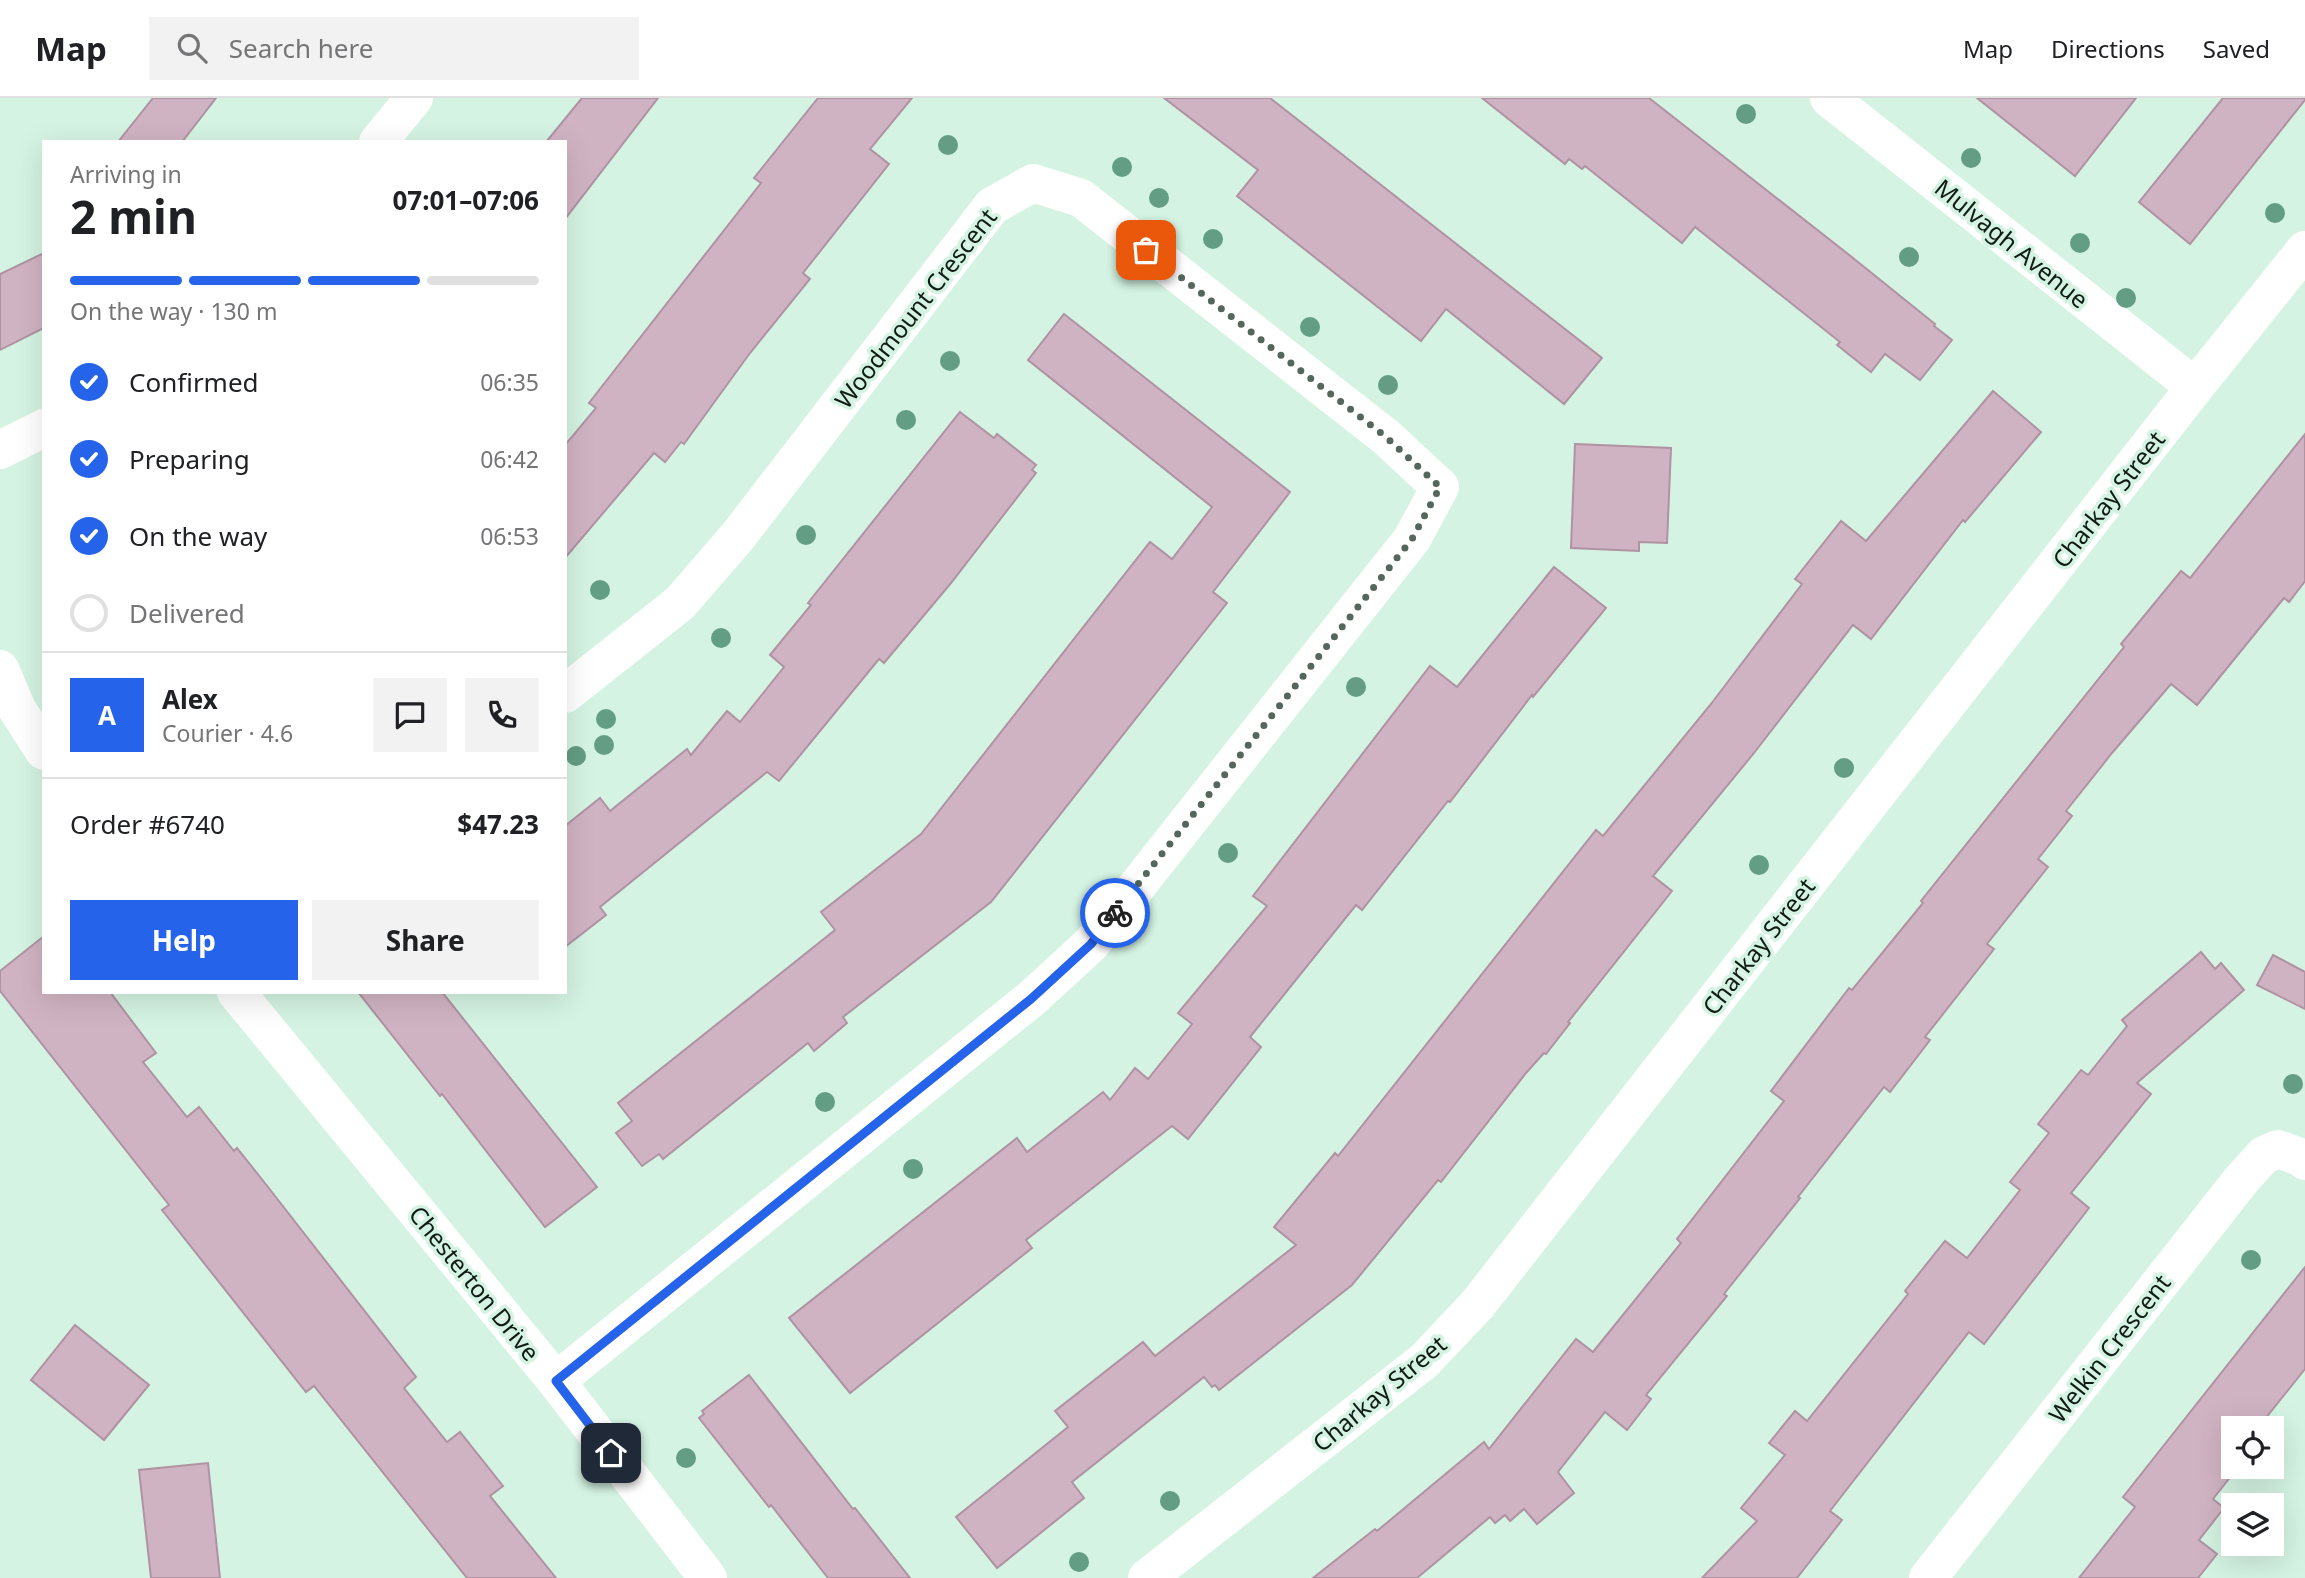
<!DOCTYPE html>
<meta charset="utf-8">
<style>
:root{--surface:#fff;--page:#f2f2f2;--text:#202124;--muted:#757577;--line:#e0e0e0;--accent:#2563eb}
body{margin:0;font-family:"Noto Sans",sans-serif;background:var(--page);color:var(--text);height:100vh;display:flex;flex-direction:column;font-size:26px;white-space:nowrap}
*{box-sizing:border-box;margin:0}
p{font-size:23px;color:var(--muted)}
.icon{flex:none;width:38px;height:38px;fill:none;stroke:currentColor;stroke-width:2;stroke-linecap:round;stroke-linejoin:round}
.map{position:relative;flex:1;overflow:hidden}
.side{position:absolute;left:42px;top:42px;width:525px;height:854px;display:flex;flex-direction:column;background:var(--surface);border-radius:0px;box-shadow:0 7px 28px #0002}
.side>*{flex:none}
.buttons{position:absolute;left:2221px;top:1318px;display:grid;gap:14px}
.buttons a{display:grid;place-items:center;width:63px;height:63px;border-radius:0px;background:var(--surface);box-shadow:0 7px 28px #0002;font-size:35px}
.pin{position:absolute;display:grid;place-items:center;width:60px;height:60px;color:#fff;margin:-30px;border-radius:14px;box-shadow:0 4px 10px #0006}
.courier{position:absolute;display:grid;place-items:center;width:70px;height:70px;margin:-35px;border:5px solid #2563eb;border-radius:50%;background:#fff;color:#222;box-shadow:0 2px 9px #0007}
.head em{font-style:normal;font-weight:700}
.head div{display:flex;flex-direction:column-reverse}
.head{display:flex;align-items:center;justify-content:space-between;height:119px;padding:0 28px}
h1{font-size:46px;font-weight:700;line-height:52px}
.bar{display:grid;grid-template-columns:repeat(4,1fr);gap:10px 7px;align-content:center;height:84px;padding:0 28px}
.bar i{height:9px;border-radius:5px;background:var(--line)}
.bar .active{background:var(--accent)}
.bar p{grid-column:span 4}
.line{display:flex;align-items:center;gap:18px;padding:0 28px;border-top:2px solid var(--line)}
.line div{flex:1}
.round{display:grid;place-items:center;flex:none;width:74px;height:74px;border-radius:0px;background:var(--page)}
ol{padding:0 28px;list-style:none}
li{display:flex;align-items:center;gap:21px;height:77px}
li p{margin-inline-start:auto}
li .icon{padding:7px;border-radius:50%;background:var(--accent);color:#fff;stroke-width:4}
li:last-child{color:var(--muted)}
li i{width:38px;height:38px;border:4px solid var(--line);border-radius:50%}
.button{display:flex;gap:14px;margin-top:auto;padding:14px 28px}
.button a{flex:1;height:80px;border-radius:0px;background:var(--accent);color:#fff;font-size:28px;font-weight:700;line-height:80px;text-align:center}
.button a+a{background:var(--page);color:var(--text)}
header{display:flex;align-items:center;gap:42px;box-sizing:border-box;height:98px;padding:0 35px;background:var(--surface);border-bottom:2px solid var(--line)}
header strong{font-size:33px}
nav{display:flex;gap:38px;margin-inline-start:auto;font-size:24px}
.search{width:490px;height:63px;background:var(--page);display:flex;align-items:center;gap:18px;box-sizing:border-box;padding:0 24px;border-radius:0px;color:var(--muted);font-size:26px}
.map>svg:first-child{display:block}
.building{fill:#d0b3c2;stroke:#af93a2;stroke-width:2}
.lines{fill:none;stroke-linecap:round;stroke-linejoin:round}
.street{stroke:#fff;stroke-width:38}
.secondary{stroke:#fff;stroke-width:38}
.tree{fill:#639d84}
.done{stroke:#55675d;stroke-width:7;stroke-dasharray:0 12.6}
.route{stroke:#2563eb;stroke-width:9}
.labels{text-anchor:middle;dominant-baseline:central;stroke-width:7;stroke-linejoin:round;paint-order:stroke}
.street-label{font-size:24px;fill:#101b15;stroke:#d4f3e2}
</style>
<header>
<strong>Map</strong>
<div class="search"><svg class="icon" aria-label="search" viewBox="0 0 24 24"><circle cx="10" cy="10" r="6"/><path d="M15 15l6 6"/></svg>Search here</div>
<nav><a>Map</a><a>Directions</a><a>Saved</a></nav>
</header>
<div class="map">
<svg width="2305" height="1480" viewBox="0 0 2305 1480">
<rect width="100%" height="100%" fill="#d4f3e2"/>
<g class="building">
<polygon points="153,0 216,0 182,44 118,44"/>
<polygon points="582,0 658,0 565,121 565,44 546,44"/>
<polygon points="818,0 912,0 870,51 889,66 803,175 810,181 750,255 684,346 681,344 665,364 654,355 565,460 565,347 596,310 589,305 761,85 754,80"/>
<polygon points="1164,0 1270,0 1602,260 1564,306 1446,211 1421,243 1237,98 1258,72"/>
<polygon points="1482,0 1649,0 1848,156 1935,226 1934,228 1952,242 1920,282 1885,256 1871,274 1837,247 1840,244 1695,129 1682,145 1585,68 1582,71 1569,61 1565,66"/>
<polygon points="1977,0 2136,0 2075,78"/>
<polygon points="2223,0 2305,0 2305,2 2190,146 2139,104"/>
<polygon points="44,155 44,230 0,252 0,176"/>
<polygon points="1064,216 1290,394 1213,494 1227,505 991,804 843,919 847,925 814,953 808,945 663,1061 659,1056 642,1068 616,1035 632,1023 618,1005 835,832 821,814 921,736 1150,444 1172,461 1212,409 1028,262"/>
<polygon points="1993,293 2041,334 1965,424 1963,422 1871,541 1853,527 1754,655 1653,778 1672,793 1568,924 1570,925 1546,956 1544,955 1526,975 1441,1084 1438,1082 1352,1187 1219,1292 1215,1287 1212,1289 1204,1279 1072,1384 1084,1400 997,1470 956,1419 1068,1329 1055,1313 1143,1244 1155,1258 1296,1147 1274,1129 1335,1055 1338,1058 1596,732 1603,738 1711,606 1802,486 1795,481 1841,423 1866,443"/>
<polygon points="960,314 994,340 997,336 1036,367 1032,372 1036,375 951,485 884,565 879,561 779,683 767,674 600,809 606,817 565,849 565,728 600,700 610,713 687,651 691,657 727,613 740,624 784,569 770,557 811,507 808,505"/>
<polygon points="2305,336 2305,483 2289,504 2284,500 2197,607 2171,586 2112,655 2066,713 2072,718 2038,761 2048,769 1987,846 1994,851 1925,939 1930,942 1890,994 1884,989 1798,1099 1800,1100 1724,1196 1727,1198 1646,1297 1651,1301 1627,1332 1605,1314 1558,1374 1574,1395 1537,1426 1524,1411 1510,1423 1505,1417 1495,1425 1490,1419 1417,1480 1313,1480 1375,1431 1377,1433 1484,1344 1489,1351 1576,1241 1593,1254 1681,1145 1677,1141 1784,1003 1771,993 1849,890 1852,892 1923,805 1921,803 2124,549 2121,546 2181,473 2190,480"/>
<polygon points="1575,346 1671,350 1667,445 1639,444 1639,453 1571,450"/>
<polygon points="1554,469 1606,510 1533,599 1532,597 1450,704 1448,703 1362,812 1356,807 1250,939 1261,949 1188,1041 1172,1028 1026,1142 1032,1150 850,1295 789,1220 1017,1040 1027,1054 1103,994 1110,1002 1135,970 1148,981 1192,926 1178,915 1267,808 1253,798 1430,568 1457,589"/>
<polygon points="44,838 44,894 110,894 156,955 143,964 187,1019 199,1009 234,1053 237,1050 268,1089 416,1279 404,1290 447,1344 460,1334 503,1388 490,1398 556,1480 467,1480 314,1288 306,1294 162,1112 169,1107 0,893 0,873"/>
<polygon points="2201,854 2215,871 2221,865 2244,892 2137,985 2151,996 2071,1095 2089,1110 1984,1246 1969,1234 1830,1413 1842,1422 1797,1480 1702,1480 1757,1423 1741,1410 1785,1357 1769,1345 1795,1313 1807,1323 1908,1196 1905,1193 1945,1143 1967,1160 2020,1092 2010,1084 2049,1035 2038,1026 2081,972 2088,977 2127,928 2122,922"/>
<polygon points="2273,857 2305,874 2305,911 2257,887"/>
<polygon points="358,894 442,894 597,1089 545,1129 442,996 440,998"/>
<polygon points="2305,1169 2305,1271 2261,1326 2266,1330 2233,1330 2233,1368 2239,1368 2213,1401 2224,1410 2199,1442 2217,1456 2198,1480 2079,1480 2135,1409 2123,1399"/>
<polygon points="75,1227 149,1287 104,1342 31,1282"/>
<polygon points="749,1277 853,1411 855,1410 910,1480 828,1480 771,1407 769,1409 699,1320 704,1316 702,1313"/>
<polygon points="208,1365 220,1480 151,1480 139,1372"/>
</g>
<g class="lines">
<g class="street">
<polyline points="1829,0 2195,289"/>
<polyline points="378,44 414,0"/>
<polyline points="0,352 44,330"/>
<polyline points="556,1283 1031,901 1091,846 1412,441 1440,389 1386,339 1081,100 1033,85 992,108 738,438 680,505 565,596"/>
<polyline points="1147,1480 1424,1263 1477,1207 2195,289 2305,152"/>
<polyline points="1928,1480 2242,1081 2264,1057 2278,1051 2300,1059 2305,1063"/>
</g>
<g class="secondary">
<polyline points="0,571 17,611 44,653"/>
<polyline points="236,894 556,1283 708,1480"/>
</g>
</g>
<g class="tree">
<circle cx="1746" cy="16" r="10"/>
<circle cx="948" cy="47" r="10"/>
<circle cx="1971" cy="60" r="10"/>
<circle cx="1122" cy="69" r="10"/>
<circle cx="1159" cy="100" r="10"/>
<circle cx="2275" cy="115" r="10"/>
<circle cx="1213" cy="141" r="10"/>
<circle cx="2080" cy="145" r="10"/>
<circle cx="1909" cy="159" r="10"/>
<circle cx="2126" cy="200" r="10"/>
<circle cx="1310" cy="229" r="10"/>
<circle cx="950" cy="263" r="10"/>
<circle cx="1388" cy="287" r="10"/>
<circle cx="906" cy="322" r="10"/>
<circle cx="806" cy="437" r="10"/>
<circle cx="600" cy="492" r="10"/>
<circle cx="721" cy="540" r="10"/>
<circle cx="1356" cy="589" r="10"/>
<circle cx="606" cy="621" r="10"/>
<circle cx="604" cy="647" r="10"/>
<circle cx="576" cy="658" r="10"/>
<circle cx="1844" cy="670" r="10"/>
<circle cx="1228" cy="755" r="10"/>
<circle cx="1759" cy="767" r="10"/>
<circle cx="2293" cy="986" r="10"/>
<circle cx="825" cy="1004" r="10"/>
<circle cx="913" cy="1071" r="10"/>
<circle cx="2251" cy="1162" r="10"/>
<circle cx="686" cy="1360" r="10"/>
<circle cx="1170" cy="1403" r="10"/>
<circle cx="1079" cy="1464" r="10"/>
</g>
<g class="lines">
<polyline class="done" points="1115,815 1412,441 1440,389 1386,339 1146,152"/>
<polyline class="route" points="611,1355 556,1283 1031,901 1091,846 1115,815"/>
</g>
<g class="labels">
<g class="street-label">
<text transform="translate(2012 145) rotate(39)">Mulvagh Avenue</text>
<text transform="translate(915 210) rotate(-52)">Woodmount Crescent</text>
<text transform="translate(2108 401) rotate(-52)">Charkay Street</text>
<text transform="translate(1758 848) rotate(-52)">Charkay Street</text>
<text transform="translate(475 1185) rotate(51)">Chesterton Drive</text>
<text transform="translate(2109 1250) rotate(-52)">Welkin Crescent</text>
<text transform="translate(1379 1295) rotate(-40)">Charkay Street</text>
</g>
</g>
</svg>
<div class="buttons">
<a><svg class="icon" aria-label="locate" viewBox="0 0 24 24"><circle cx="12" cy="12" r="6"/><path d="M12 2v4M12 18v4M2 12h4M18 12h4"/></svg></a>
<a><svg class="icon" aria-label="layers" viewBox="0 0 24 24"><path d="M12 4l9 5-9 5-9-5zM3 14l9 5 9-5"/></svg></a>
</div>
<div class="pin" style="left:1146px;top:152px;background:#ea580c"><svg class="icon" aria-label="bag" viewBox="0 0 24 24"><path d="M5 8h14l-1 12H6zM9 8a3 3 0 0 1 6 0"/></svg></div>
<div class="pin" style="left:611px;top:1355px;background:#1f2937"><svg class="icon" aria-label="home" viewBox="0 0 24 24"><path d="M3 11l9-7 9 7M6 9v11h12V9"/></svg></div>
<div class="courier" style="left:1115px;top:815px"><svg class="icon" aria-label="bike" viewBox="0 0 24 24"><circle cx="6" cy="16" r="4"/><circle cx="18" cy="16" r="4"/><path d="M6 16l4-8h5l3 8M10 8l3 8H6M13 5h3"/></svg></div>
<section class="side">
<div class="head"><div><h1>2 min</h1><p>Arriving in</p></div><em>07:01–07:06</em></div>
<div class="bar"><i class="active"></i><i class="active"></i><i class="active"></i><i></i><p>On the way · 130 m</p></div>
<ol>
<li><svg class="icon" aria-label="check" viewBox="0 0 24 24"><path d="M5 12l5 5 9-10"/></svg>Confirmed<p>06:35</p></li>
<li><svg class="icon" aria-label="check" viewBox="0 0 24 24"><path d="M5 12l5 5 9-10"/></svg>Preparing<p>06:42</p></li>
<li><svg class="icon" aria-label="check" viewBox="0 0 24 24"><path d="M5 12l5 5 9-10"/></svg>On the way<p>06:53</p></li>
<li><i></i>Delivered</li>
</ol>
<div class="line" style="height:126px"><b class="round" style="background:var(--accent);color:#fff">A</b><div><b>Alex</b><p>Courier · 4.6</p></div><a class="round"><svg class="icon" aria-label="chat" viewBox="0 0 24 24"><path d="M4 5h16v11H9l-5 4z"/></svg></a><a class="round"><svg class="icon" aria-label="phone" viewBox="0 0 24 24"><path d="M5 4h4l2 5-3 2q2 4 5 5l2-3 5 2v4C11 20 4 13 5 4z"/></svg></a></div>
<div class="line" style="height:91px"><div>Order #6740</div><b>$47.23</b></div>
<div class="button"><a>Help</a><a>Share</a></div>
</section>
</div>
